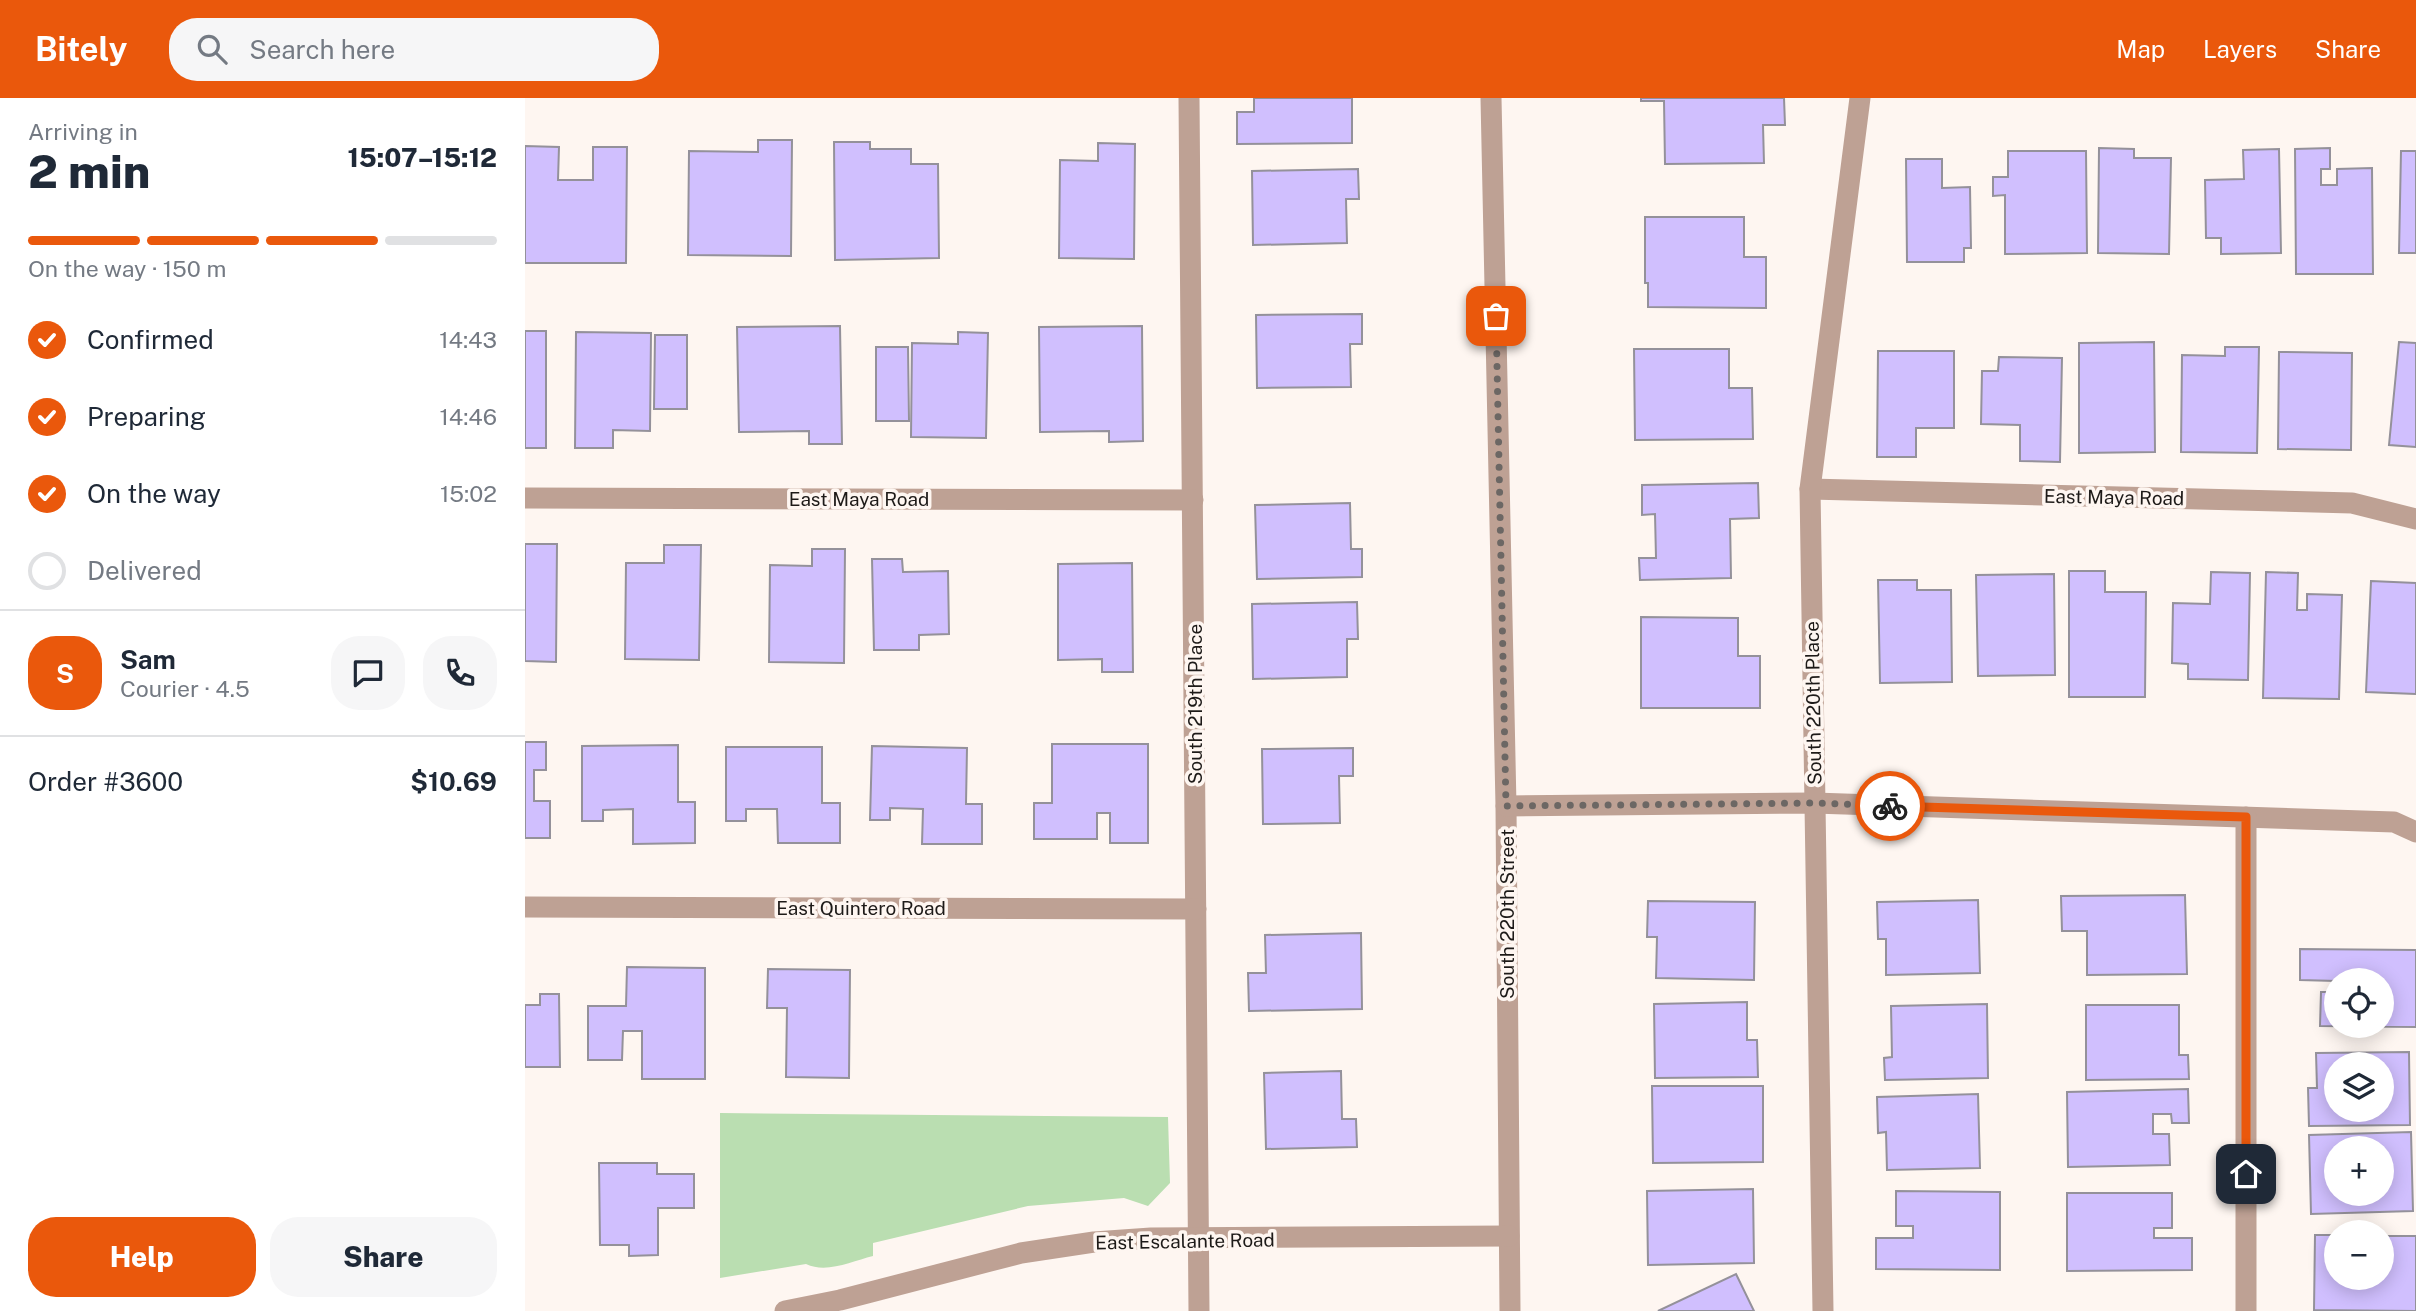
<!DOCTYPE html>
<meta charset="utf-8">
<style>
:root{--surface:#fff;--page:#f6f6f7;--text:#1f2937;--muted:#747a83;--line:#e0e1e3;--accent:#ea580c}
body{margin:0;font-family:"Public Sans",sans-serif;background:var(--page);color:var(--text);height:100vh;display:flex;flex-direction:column;font-size:26px;white-space:nowrap}
*{box-sizing:border-box;margin:0}
p{font-size:23px;color:var(--muted)}
.icon{flex:none;width:38px;height:38px;fill:none;stroke:currentColor;stroke-width:2;stroke-linecap:round;stroke-linejoin:round}
.map{position:relative;flex:1;overflow:hidden}
.drawer{display:flex;flex-direction:column;background:var(--surface);width:525px}
.drawer>*{flex:none}
.fabs{position:absolute;left:1799px;top:870px;display:grid;gap:14px}
.fabs a{display:grid;place-items:center;width:70px;height:70px;border-radius:50%;background:var(--surface);box-shadow:0 4px 18px #0003;font-size:35px}
.pin{position:absolute;display:grid;place-items:center;width:60px;height:60px;color:#fff;margin:-30px;border-radius:14px;box-shadow:0 4px 10px #0006}
.courier{position:absolute;display:grid;place-items:center;width:70px;height:70px;margin:-35px;border:5px solid #ea580c;border-radius:50%;background:#fff;color:#222;box-shadow:0 2px 9px #0007}
.headline em{font-style:normal;font-weight:800}
.headline div{display:flex;flex-direction:column-reverse}
.headline{display:flex;align-items:center;justify-content:space-between;height:119px;padding:0 28px}
h1{font-size:46px;font-weight:800;line-height:52px}
.bar{display:grid;grid-template-columns:repeat(4,1fr);gap:10px 7px;align-content:center;height:84px;padding:0 28px}
.bar i{height:9px;border-radius:5px;background:var(--line)}
.bar .selected{background:var(--accent)}
.bar p{grid-column:span 4}
.line{display:flex;align-items:center;gap:18px;padding:0 28px;border-top:2px solid var(--line)}
.line div{flex:1}
.round{display:grid;place-items:center;flex:none;width:74px;height:74px;border-radius:28px;background:var(--page)}
ol{padding:0 28px;list-style:none}
li{display:flex;align-items:center;gap:21px;height:77px}
li p{margin-inline-start:auto}
li .icon{padding:7px;border-radius:50%;background:var(--accent);color:#fff;stroke-width:4}
li:last-child{color:var(--muted)}
li i{width:38px;height:38px;border:4px solid var(--line);border-radius:50%}
.action{display:flex;gap:14px;margin-top:auto;padding:14px 28px}
.action a{flex:1;height:80px;border-radius:28px;background:var(--accent);color:#fff;font-size:28px;font-weight:800;line-height:80px;text-align:center}
.action a+a{background:var(--page);color:var(--text)}
header{display:flex;align-items:center;gap:42px;box-sizing:border-box;height:98px;padding:0 35px;background:var(--accent);color:#fff}
header strong{font-size:33px}
nav{display:flex;gap:38px;margin-inline-start:auto;font-size:24px}
.search{width:490px;height:63px;background:var(--page);display:flex;align-items:center;gap:18px;box-sizing:border-box;padding:0 24px;border-radius:28px;color:var(--muted);font-size:26px}
main{display:flex;flex:1;min-height:0}
.map>svg:first-child{display:block}
.green{fill:#badeb1}
.building{fill:#d0bffe;stroke:#94919a;stroke-width:2;fill-rule:evenodd}
.lines{fill:none;stroke-linecap:round;stroke-linejoin:round}
.street{stroke:#bea194;stroke-width:21}
.done{stroke:#6c6764;stroke-width:7;stroke-dasharray:0 12.6}
.route{stroke:#ea580c;stroke-width:9}
.labels{text-anchor:middle;dominant-baseline:central;stroke-width:7;stroke-linejoin:round;paint-order:stroke}
.street-label{font-size:19px;fill:#1d1a18;stroke:#fef6f1}
</style>
<header>
<strong>Bitely</strong>
<div class="search"><svg class="icon" aria-label="search" viewBox="0 0 24 24"><circle cx="10" cy="10" r="6"/><path d="M15 15l6 6"/></svg>Search here</div>
<nav><a>Map</a><a>Layers</a><a>Share</a></nav>
</header>
<main>
<section class="drawer">
<div class="headline"><div><h1>2 min</h1><p>Arriving in</p></div><em>15:07–15:12</em></div>
<div class="bar"><i class="selected"></i><i class="selected"></i><i class="selected"></i><i></i><p>On the way · 150 m</p></div>
<ol>
<li><svg class="icon" aria-label="check" viewBox="0 0 24 24"><path d="M5 12l5 5 9-10"/></svg>Confirmed<p>14:43</p></li>
<li><svg class="icon" aria-label="check" viewBox="0 0 24 24"><path d="M5 12l5 5 9-10"/></svg>Preparing<p>14:46</p></li>
<li><svg class="icon" aria-label="check" viewBox="0 0 24 24"><path d="M5 12l5 5 9-10"/></svg>On the way<p>15:02</p></li>
<li><i></i>Delivered</li>
</ol>
<div class="line" style="height:126px"><b class="round" style="background:var(--accent);color:#fff">S</b><div><b>Sam</b><p>Courier · 4.5</p></div><a class="round"><svg class="icon" aria-label="chat" viewBox="0 0 24 24"><path d="M4 5h16v11H9l-5 4z"/></svg></a><a class="round"><svg class="icon" aria-label="phone" viewBox="0 0 24 24"><path d="M5 4h4l2 5-3 2q2 4 5 5l2-3 5 2v4C11 20 4 13 5 4z"/></svg></a></div>
<div class="line" style="height:91px"><div>Order #3600</div><b>$10.69</b></div>
<div class="action"><a>Help</a><a>Share</a></div>
</section>
<div class="map">
<svg width="1891" height="1213" viewBox="0 0 1891 1213">
<rect width="100%" height="100%" fill="#fef6f1"/>
<path class="green" d="M195,1015L643,1019L645,1085L623,1108L599,1100L503,1108L348,1145V1158C327,1163 302,1176 281,1166L195,1180Z"/>
<g class="building">
<polygon points="729,0 827,0 827,45 712,46 712,14 729,14"/>
<polygon points="1116,0 1259,0 1260,27 1238,27 1239,65 1140,66 1139,3 1116,3"/>
<polygon points="233,42 267,42 266,158 163,157 164,53 233,54"/>
<polygon points="309,44 345,44 345,51 386,51 386,66 413,66 414,160 310,162"/>
<polygon points="573,45 610,46 609,161 534,160 535,62 573,63"/>
<polygon points="0,48 34,49 33,82 68,82 68,49 102,49 101,165 0,165"/>
<polygon points="1574,50 1609,51 1609,60 1646,60 1644,156 1573,155"/>
<polygon points="1805,50 1805,71 1796,71 1796,87 1812,87 1812,71 1847,70 1848,176 1771,176 1770,51"/>
<polygon points="1754,51 1756,155 1696,156 1696,140 1681,140 1680,82 1719,81 1718,52"/>
<polygon points="1483,53 1561,53 1562,155 1480,156 1480,97 1468,98 1468,79 1483,79"/>
<polygon points="1876,53 1891,53 1891,155 1874,155"/>
<polygon points="1381,61 1417,61 1417,90 1445,89 1446,150 1439,150 1439,164 1382,164"/>
<polygon points="833,71 834,101 821,101 822,145 728,147 727,73"/>
<polygon points="1120,119 1219,119 1219,159 1241,159 1241,210 1123,209 1123,185 1120,185"/>
<polygon points="837,216 837,246 825,246 826,289 732,290 731,217"/>
<polygon points="315,228 317,346 284,346 284,333 214,334 212,229"/>
<polygon points="617,228 618,343 584,344 584,333 515,334 514,229"/>
<rect x="0" y="233" width="21" height="117"/>
<polygon points="51,234 126,235 125,333 88,332 88,350 50,350"/>
<polygon points="433,234 463,235 461,340 386,339 387,245 433,246"/>
<polygon points="130,237 162,237 162,311 129,311"/>
<polygon points="1629,244 1630,354 1554,355 1554,245"/>
<polygon points="1874,244 1891,245 1891,349 1864,347"/>
<polygon points="351,249 383,249 384,323 351,323"/>
<polygon points="1700,249 1734,249 1732,355 1656,354 1657,257 1700,258"/>
<polygon points="1109,251 1204,251 1204,290 1227,290 1228,341 1110,342"/>
<polygon points="1353,253 1429,253 1429,330 1391,330 1391,359 1352,359"/>
<polygon points="1754,254 1827,255 1826,352 1753,351"/>
<polygon points="1474,259 1537,260 1535,364 1495,363 1495,327 1456,326 1457,273 1473,273"/>
<polygon points="1233,385 1234,420 1205,421 1206,480 1115,482 1114,460 1131,460 1130,416 1117,417 1117,387"/>
<polygon points="825,405 826,451 837,451 837,479 732,481 730,407"/>
<polygon points="0,446 32,446 31,564 0,563"/>
<polygon points="139,447 176,447 174,562 100,561 101,465 139,465"/>
<polygon points="287,451 320,451 319,565 244,564 245,467 287,468"/>
<polygon points="347,461 377,461 378,474 423,473 424,536 394,537 394,552 349,552"/>
<polygon points="607,465 608,574 577,574 577,561 533,562 533,466"/>
<polygon points="1544,473 1580,473 1580,494 1621,494 1620,599 1544,599"/>
<polygon points="1686,474 1725,475 1723,582 1663,581 1663,566 1647,565 1648,505 1685,506"/>
<polygon points="1741,474 1773,475 1772,512 1782,512 1782,496 1817,497 1814,601 1738,600"/>
<polygon points="1529,476 1530,577 1453,578 1451,477"/>
<polygon points="1353,482 1392,482 1392,492 1426,492 1427,584 1355,585"/>
<polygon points="1846,483 1891,485 1891,596 1841,594"/>
<polygon points="832,504 833,541 822,541 822,579 728,581 727,506"/>
<polygon points="1116,519 1213,520 1213,558 1235,558 1235,610 1116,610"/>
<polygon points="0,644 21,644 21,672 9,672 9,703 25,703 25,740 0,740"/>
<polygon points="527,646 623,646 623,745 585,745 585,715 572,715 572,741 509,741 509,705 527,705"/>
<polygon points="153,647 153,704 170,704 170,745 108,746 108,711 78,712 78,723 57,723 57,648"/>
<polygon points="347,648 442,650 441,706 457,706 457,746 397,746 398,711 365,710 365,722 345,722"/>
<polygon points="201,649 297,649 297,705 315,705 315,745 253,745 252,711 221,711 221,723 201,723"/>
<polygon points="828,650 828,678 814,678 815,725 738,726 737,651"/>
<polygon points="1660,797 1662,876 1562,877 1562,833 1537,833 1536,798"/>
<polygon points="1453,802 1455,875 1361,877 1361,841 1353,841 1352,804"/>
<polygon points="1123,803 1230,804 1229,882 1131,880 1132,839 1122,839"/>
<polygon points="836,835 837,911 724,913 723,875 741,875 740,837"/>
<path d="M1775,851L1891,852V929L1795,928L1796,894H1811V883L1775,882ZM1811,882H1857V928H1811Z"/>
<polygon points="102,869 180,870 180,981 117,981 117,933 98,933 97,962 63,962 63,908 101,908"/>
<polygon points="243,871 325,872 324,980 261,979 262,910 242,910"/>
<polygon points="15,896 34,896 35,969 0,969 0,907 15,907"/>
<polygon points="1222,904 1222,942 1232,942 1233,979 1130,980 1129,906"/>
<polygon points="1462,906 1463,980 1360,982 1359,960 1367,959 1366,908"/>
<polygon points="1561,907 1654,907 1654,957 1663,957 1664,981 1561,982"/>
<path d="M1884,954L1885,1027L1784,1028L1783,990H1792L1791,955ZM1811,966H1857V1012H1811Z"/>
<polygon points="816,973 817,1021 831,1021 832,1049 741,1051 739,975"/>
<polygon points="1127,988 1238,988 1238,1064 1128,1065"/>
<polygon points="1663,991 1664,1025 1647,1025 1646,1016 1628,1016 1628,1036 1644,1036 1645,1067 1543,1069 1542,994"/>
<polygon points="1453,996 1455,1070 1362,1072 1361,1034 1353,1035 1352,999"/>
<path d="M1886,1034L1888,1113L1786,1116L1784,1037ZM1811,1050H1857V1096H1811Z"/>
<polygon points="74,1065 132,1065 132,1076 169,1076 169,1110 133,1110 133,1157 104,1158 104,1147 75,1147"/>
<polygon points="1228,1091 1229,1165 1123,1167 1122,1093"/>
<polygon points="1371,1093 1475,1094 1475,1172 1351,1171 1351,1140 1388,1140 1388,1128 1371,1128"/>
<polygon points="1542,1095 1647,1095 1647,1130 1629,1130 1629,1140 1667,1140 1667,1172 1542,1173"/>
<polygon points="1790,1137 1811,1137 1811,1180 1857,1180 1857,1138 1891,1138 1891,1213 1789,1212"/>
<polygon points="1211,1176 1229,1213 1133,1213"/>
</g>
<g class="lines">
<g class="street">
<polyline points="664,0 674,1213"/>
<polyline points="966,0 981,708 985,1213"/>
<polyline points="1285,391 1827,405 1891,421"/>
<polyline points="0,400 668,402"/>
<polyline points="981,708 1289,705 1869,724 1891,734"/>
<polyline points="1721,719 1721,1213"/>
<polyline points="0,809 671,811"/>
<polyline points="260,1213 315,1202 496,1155 569,1144 626,1140 984,1138"/>
<polyline points="1298,1213 1285,391 1335,0"/>
</g>
</g>
<g class="lines">
<polyline class="done" points="971,218 981,708 1289,705 1365,708"/>
<polyline class="route" points="1365,708 1721,719 1721,1076"/>
</g>
<g class="labels">
<g class="street-label">
<text transform="translate(1589 399) rotate(1)">East Maya Road</text>
<text x="334" y="401">East Maya Road</text>
<text transform="translate(1288 605) rotate(-91)">South 220th Place</text>
<text transform="translate(670 606) rotate(-90)">South 219th Place</text>
<text x="336" y="810">East Quintero Road</text>
<text transform="translate(982 816) rotate(-90)">South 220th Street</text>
<text transform="translate(660 1143) rotate(-1)">East Escalante Road</text>
</g>
</g>
</svg>
<div class="fabs">
<a><svg class="icon" aria-label="locate" viewBox="0 0 24 24"><circle cx="12" cy="12" r="6"/><path d="M12 2v4M12 18v4M2 12h4M18 12h4"/></svg></a>
<a><svg class="icon" aria-label="layers" viewBox="0 0 24 24"><path d="M12 4l9 5-9 5-9-5zM3 14l9 5 9-5"/></svg></a>
<a>+</a>
<a>−</a>
</div>
<div class="pin" style="left:971px;top:218px;background:#ea580c"><svg class="icon" aria-label="bag" viewBox="0 0 24 24"><path d="M5 8h14l-1 12H6zM9 8a3 3 0 0 1 6 0"/></svg></div>
<div class="pin" style="left:1721px;top:1076px;background:#1f2937"><svg class="icon" aria-label="home" viewBox="0 0 24 24"><path d="M3 11l9-7 9 7M6 9v11h12V9"/></svg></div>
<div class="courier" style="left:1365px;top:708px"><svg class="icon" aria-label="bike" viewBox="0 0 24 24"><circle cx="6" cy="16" r="4"/><circle cx="18" cy="16" r="4"/><path d="M6 16l4-8h5l3 8M10 8l3 8H6M13 5h3"/></svg></div>
</div>
</main>
